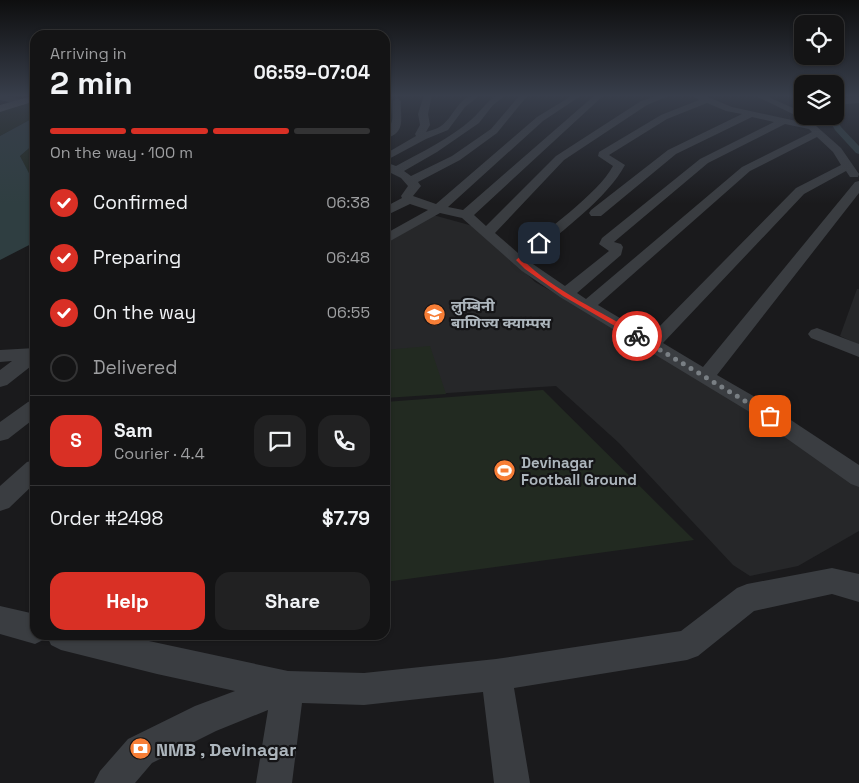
<!DOCTYPE html>
<meta charset="utf-8">
<style>
:root{--surface:#141415;--page:#212122;--text:#f1f3f6;--muted:#9d9ea0;--line:#333334;--accent:#d93025}
body{margin:0;font-family:"Space Grotesk","Noto Sans Devanagari",sans-serif;background:var(--page);color:var(--text);height:100vh;display:flex;flex-direction:column;font-size:19px;white-space:nowrap}
*{box-sizing:border-box;margin:0}
p{font-size:16px;color:var(--muted)}
.icon{flex:none;width:28px;height:28px;fill:none;stroke:currentColor;stroke-width:2;stroke-linecap:round;stroke-linejoin:round}
.map{position:relative;flex:1;overflow:hidden}
.sheet{position:absolute;left:30px;top:30px;width:360px;height:610px;display:flex;flex-direction:column;background:var(--surface);border-radius:15px;box-shadow:0 1px 4px #0004,0 0 0 1px var(--line)}
.sheet>*{flex:none}
.buttons{position:absolute;left:794px;top:15px;display:grid;gap:10px}
.buttons a{display:grid;place-items:center;width:50px;height:50px;border-radius:10px;background:var(--surface);box-shadow:0 1px 4px #0004,0 0 0 1px var(--line);font-size:25px}
.pin{position:absolute;display:grid;place-items:center;width:42px;height:42px;color:#fff;margin:-21px;border-radius:10px;box-shadow:0 2px 8px #0006}
.courier{position:absolute;display:grid;place-items:center;width:50px;height:50px;margin:-25px;border:4px solid #d93025;border-radius:50%;background:#fff;color:#222;box-shadow:0 1px 6px #0007}
.summary em{font-style:normal;font-weight:600}
.summary div{display:flex;flex-direction:column-reverse}
.summary{display:flex;align-items:center;justify-content:space-between;height:85px;padding:0 20px}
h1{font-size:32px;font-weight:600;line-height:38px}
.bar{display:grid;grid-template-columns:repeat(4,1fr);gap:8px 5px;align-content:center;height:60px;padding:0 20px}
.bar i{height:6px;border-radius:4px;background:var(--line)}
.bar .active{background:var(--accent)}
.bar p{grid-column:span 4}
.line{display:flex;align-items:center;gap:12px;padding:0 20px;border-top:1px solid var(--line)}
.line div{flex:1}
.round{display:grid;place-items:center;flex:none;width:52px;height:52px;border-radius:15px;background:var(--page)}
ol{padding:0 20px;list-style:none}
li{display:flex;align-items:center;gap:15px;height:55px}
li p{margin-inline-start:auto}
li .icon{padding:5px;border-radius:50%;background:var(--accent);color:#fff;stroke-width:4}
li:last-child{color:var(--muted)}
li i{width:28px;height:28px;border:2px solid var(--line);border-radius:50%}
.cta{display:flex;gap:10px;margin-top:auto;padding:10px 20px}
.cta a{flex:1;height:58px;border-radius:15px;background:var(--accent);color:#fff;font-size:20px;font-weight:600;line-height:58px;text-align:center}
.cta a+a{background:var(--page);color:var(--text)}
.map>svg:first-child{display:block}
.built{fill:#262729}
.green{fill:#222a21}
.water{fill:#2f3e41}
.lines{fill:none;stroke-linecap:round;stroke-linejoin:round}
.canal{fill:#2f3e41;fill-rule:evenodd}
.minor{fill:#3a3d41;fill-rule:evenodd}
.major{fill:#565b60;fill-rule:evenodd}
.route{fill:#d93025}
.done{stroke:#797f84;stroke-width:5;stroke-dasharray:0 9}
.labels{text-anchor:middle;dominant-baseline:central;stroke-width:4.5;stroke-linejoin:round;paint-order:stroke}
.poi-label{font-size:15px;font-weight:bold;fill:#acb5bc;stroke:#151517;text-anchor:start}
.near-poi-label{font-size:18px;font-weight:bold;fill:#acb5bc;stroke:#151517;text-anchor:start}
</style>
<div class="map">
<svg width="859" height="783" viewBox="0 0 859 783">
<rect width="100%" height="100%" fill="#1a1a1c"/>
<g class="built">
<polygon points="433,215 473,226 475,223 535,282 703,376 859,479 859,531 798,566 750,576 733,565 619,443 556,386 385,397 385,244"/>
<polygon points="857,289 859,289 859,347 857,344 840,336"/>
</g>
<g class="green">
<polygon points="35,100 35,117 0,136 0,111"/>
<polygon points="35,143 35,173 30,176 20,156"/>
<polygon points="430,346 446,394 385,398 385,350"/>
<polygon points="543,390 694,540 385,582 385,402"/>
</g>
<polygon class="water" points="35,117 35,143 20,156 30,175 35,173 35,242 0,260 0,136"/>
<g class="lines">
<g class="canal">
<polygon points="785,95 795,95 802,98 802,102"/>
<polygon points="827,116 835,116 841,127 859,146 859,154 856,153 835,130"/>
</g>
<g class="minor">
<polygon points="0,95 26,100 27,102 23,105 0,100"/>
<path d="M424,95H432L428,114L430,125L426,132C431,130 437,129 441,126C456,115 458,94 480,95L465,107L448,130L426,139L385,161V154L416,136L415,134L420,125L418,114Z"/>
<path d="M497,95H506L493,105L479,123L437,152L404,171L411,176L452,156L491,129L520,95H528L497,133L460,160L418,182L421,186L413,196L436,204L537,117L573,95H582L543,121L448,207L463,210L595,95H604L474,215L486,226L556,156L641,101L660,95H671L647,105L564,160L495,233L518,253C544,232 598,194 613,166L598,156L599,152L661,115L699,100L692,95H703L732,107L815,125L841,148L859,174L858,177H850L846,171L804,194L663,343L703,367L855,182L859,181V193L717,375L762,401L859,465V487L851,484L748,411L560,297L522,271L462,218L440,213L385,244V234L428,210L410,204L385,216V207L402,198L401,196L408,186L401,178L385,170V162L396,166C420,153 451,138 472,119C481,111 486,102 497,95ZM707,103L726,111L742,114L668,150L591,210L589,213L591,216H601L676,154L752,117L774,122L700,159L602,238L599,244L609,251L565,286L527,260C557,235 607,199 625,165L609,155L667,119ZM785,124L809,129L812,132L742,167L586,299L577,293L621,255L623,247L621,244L614,242L708,163ZM817,137L833,152L841,165L796,188L650,336L598,305L750,171Z"/>
<polygon points="754,95 764,95 802,112 802,116 806,116 799,117"/>
<polygon points="859,97 859,103 835,105 835,99"/>
<path d="M397,98L401,101C400,119 407,132 385,139V131C396,124 391,113 393,101Z"/>
<polygon points="817,328 859,344 859,357 811,338 808,334 811,330"/>
<polygon points="35,348 35,363 7,385 0,387 0,370 12,361 0,362 0,350"/>
<polygon points="35,399 35,418 8,439 0,441 0,422 28,402"/>
<polygon points="35,460 35,483 9,508 0,511 0,486 27,462"/>
<polygon points="832,568 859,574 859,602 832,594 754,611 698,656 687,660 514,688 530,783 494,783 483,692 364,705 302,703 292,783 256,783 268,710 216,731 152,763 135,783 94,783 100,771 128,739 195,706 235,691 157,674 61,650 51,645 47,636 45,639 35,644 0,634 0,606 35,614 35,635 121,635 288,671 364,673 496,659 681,631 737,588 747,584"/>
</g>
<polygon class="major" points="35,95 35,101 0,112 0,105"/>
</g>
<linearGradient id="sky" x2="0" y2="1"><stop stop-color="#0e0e0f"/><stop offset="0.47" stop-color="#383e4b"/><stop offset="1" stop-color="#383e4b" stop-opacity="0"/></linearGradient>
<rect width="859" height="204" fill="url(#sky)"/>
<path class="route" d="M537,242L542,243L523,260C553,290 603,313 639,334V337H634L563,296L525,269L516,260Z"/>
<g class="lines">
<polyline class="done" points="637,336 770,416"/>
</g>
<defs>
<symbol id="university-disc" viewBox="-11 -11 22 22"><circle r="9.5" fill="#f77e36" stroke="#151517"/><path d="M0-5L7-2L0 1L-7-2ZM-4 1L0 2.5L4 1V4Q0 6-4 4Z" fill="#fff"/></symbol>
<symbol id="stadium-disc" viewBox="-11 -11 22 22"><circle r="9.5" fill="#f77e36" stroke="#151517"/><path d="M0-5a6.5 5 0 1 0 0 10a6.5 5 0 1 0 0-10ZM-3.5-1.8h7v3.6h-7Z" fill="#fff"/></symbol>
<symbol id="bank-disc" viewBox="-11 -11 22 22"><circle r="9.5" fill="#f77e36" stroke="#151517"/><path d="M-6-4H6V4H-6ZM0-2.3a2.3 2.3 0 1 0 0 4.6a2.3 2.3 0 1 0 0-4.6Z" fill="#fff"/></symbol>
</defs>
<g fill-rule="evenodd">
<use href="#university-disc" x="422" y="302" width="25" height="25"/>
<use href="#stadium-disc" x="492" y="458" width="25" height="25"/>
<use href="#bank-disc" x="128" y="736" width="25" height="25"/>
</g>
<g class="labels">
<g class="poi-label">
<text x="451" y="305">लुम्बिनी<tspan x="451" dy="17">बाणिज्य क्याम्पस</tspan></text>
<text x="521" y="462">Devinagar<tspan x="521" dy="17">Football Ground</tspan></text>
</g>
<g class="near-poi-label">
<text x="156" y="749">NMB , Devinagar</text>
</g>
</g>
</svg>
<div class="buttons">
<a><svg class="icon" aria-label="locate" viewBox="0 0 24 24"><circle cx="12" cy="12" r="6"/><path d="M12 2v4M12 18v4M2 12h4M18 12h4"/></svg></a>
<a><svg class="icon" aria-label="layers" viewBox="0 0 24 24"><path d="M12 4l9 5-9 5-9-5zM3 14l9 5 9-5"/></svg></a>
</div>
<div class="pin" style="left:770px;top:416px;background:#ea580c"><svg class="icon" aria-label="bag" viewBox="0 0 24 24"><path d="M5 8h14l-1 12H6zM9 8a3 3 0 0 1 6 0"/></svg></div>
<div class="pin" style="left:539px;top:243px;background:#1f2937"><svg class="icon" aria-label="home" viewBox="0 0 24 24"><path d="M3 11l9-7 9 7M6 9v11h12V9"/></svg></div>
<div class="courier" style="left:637px;top:336px"><svg class="icon" aria-label="bike" viewBox="0 0 24 24"><circle cx="6" cy="16" r="4"/><circle cx="18" cy="16" r="4"/><path d="M6 16l4-8h5l3 8M10 8l3 8H6M13 5h3"/></svg></div>
<section class="sheet">
<div class="summary"><div><h1>2 min</h1><p>Arriving in</p></div><em>06:59–07:04</em></div>
<div class="bar"><i class="active"></i><i class="active"></i><i class="active"></i><i></i><p>On the way · 100 m</p></div>
<ol>
<li><svg class="icon" aria-label="check" viewBox="0 0 24 24"><path d="M5 12l5 5 9-10"/></svg>Confirmed<p>06:38</p></li>
<li><svg class="icon" aria-label="check" viewBox="0 0 24 24"><path d="M5 12l5 5 9-10"/></svg>Preparing<p>06:48</p></li>
<li><svg class="icon" aria-label="check" viewBox="0 0 24 24"><path d="M5 12l5 5 9-10"/></svg>On the way<p>06:55</p></li>
<li><i></i>Delivered</li>
</ol>
<div class="line" style="height:90px"><b class="round" style="background:var(--accent);color:#fff">S</b><div><b>Sam</b><p>Courier · 4.4</p></div><a class="round"><svg class="icon" aria-label="chat" viewBox="0 0 24 24"><path d="M4 5h16v11H9l-5 4z"/></svg></a><a class="round"><svg class="icon" aria-label="phone" viewBox="0 0 24 24"><path d="M5 4h4l2 5-3 2q2 4 5 5l2-3 5 2v4C11 20 4 13 5 4z"/></svg></a></div>
<div class="line" style="height:65px"><div>Order #2498</div><b>$7.79</b></div>
<div class="cta"><a>Help</a><a>Share</a></div>
</section>
</div>
